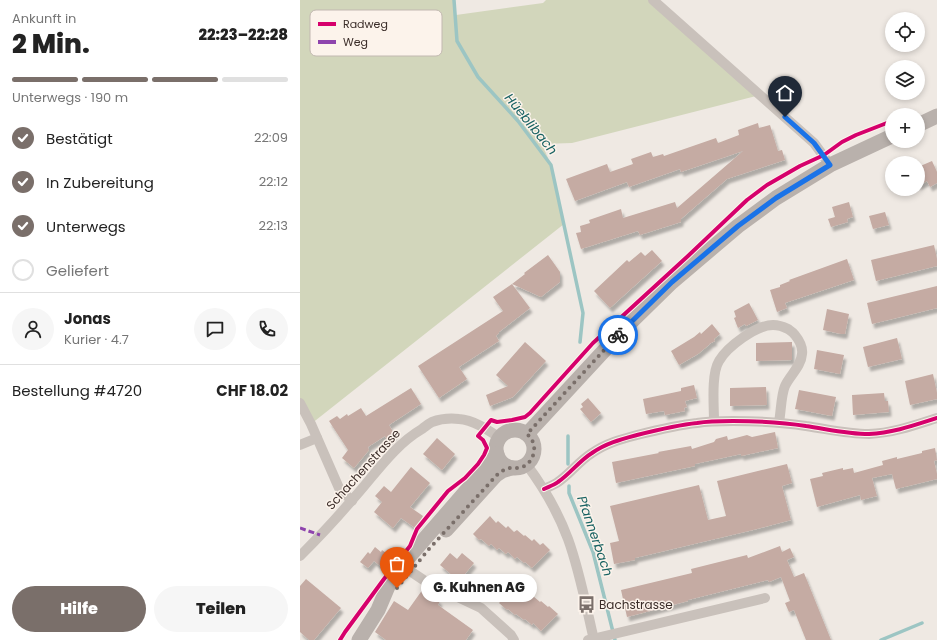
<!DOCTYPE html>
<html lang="de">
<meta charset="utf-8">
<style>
:root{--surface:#fff;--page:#f6f6f6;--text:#222;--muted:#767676;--line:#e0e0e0;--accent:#7a6f6a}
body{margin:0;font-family:Poppins,sans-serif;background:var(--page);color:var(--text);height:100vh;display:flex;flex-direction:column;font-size:15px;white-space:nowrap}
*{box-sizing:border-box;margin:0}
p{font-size:13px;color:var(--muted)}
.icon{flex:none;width:22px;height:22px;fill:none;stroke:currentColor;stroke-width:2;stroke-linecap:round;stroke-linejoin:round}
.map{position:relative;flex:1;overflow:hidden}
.drawer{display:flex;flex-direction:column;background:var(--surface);width:300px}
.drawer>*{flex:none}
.buttons{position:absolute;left:585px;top:12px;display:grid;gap:8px}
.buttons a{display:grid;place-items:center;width:40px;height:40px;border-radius:50%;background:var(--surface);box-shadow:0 2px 6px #0003;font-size:20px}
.pin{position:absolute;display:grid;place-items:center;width:34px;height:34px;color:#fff;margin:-41px -17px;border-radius:50% 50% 50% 0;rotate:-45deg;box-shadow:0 0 4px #0007}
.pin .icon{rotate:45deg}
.courier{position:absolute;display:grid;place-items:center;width:40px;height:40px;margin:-20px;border:3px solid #1a73e8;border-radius:50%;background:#fff;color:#222;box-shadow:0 1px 5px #0007}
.bubble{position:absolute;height:28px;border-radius:14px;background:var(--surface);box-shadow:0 2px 6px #0003;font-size:13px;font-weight:800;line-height:28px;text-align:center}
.head em{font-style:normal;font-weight:800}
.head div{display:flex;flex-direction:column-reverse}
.head{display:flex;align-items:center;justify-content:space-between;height:68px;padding:0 12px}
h1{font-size:26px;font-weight:800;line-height:30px}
.bar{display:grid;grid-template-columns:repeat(4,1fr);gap:6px 4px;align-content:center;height:48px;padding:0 12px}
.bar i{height:5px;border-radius:3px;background:var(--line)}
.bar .on{background:var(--accent)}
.bar p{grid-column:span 4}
.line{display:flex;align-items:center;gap:10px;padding:0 12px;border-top:1px solid var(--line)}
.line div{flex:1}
.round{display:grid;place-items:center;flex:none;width:42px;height:42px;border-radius:21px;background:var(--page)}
ol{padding:0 12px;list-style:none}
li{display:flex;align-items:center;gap:12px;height:44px}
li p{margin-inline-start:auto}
li .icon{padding:4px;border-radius:50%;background:var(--accent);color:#fff;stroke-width:4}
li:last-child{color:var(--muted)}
li i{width:22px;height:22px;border:2px solid var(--line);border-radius:50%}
.cta{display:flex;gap:8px;margin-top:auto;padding:8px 12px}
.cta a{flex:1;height:46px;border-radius:24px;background:var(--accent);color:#fff;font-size:16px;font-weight:800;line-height:46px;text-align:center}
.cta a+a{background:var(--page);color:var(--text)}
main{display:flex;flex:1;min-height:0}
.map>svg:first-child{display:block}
.green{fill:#d2d6bb}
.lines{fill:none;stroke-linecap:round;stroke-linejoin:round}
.stream{stroke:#9cc5c3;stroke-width:3.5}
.building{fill:#c5aba3;filter:url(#shadow)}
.minor{stroke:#c9c1bb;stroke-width:10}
.secondary{stroke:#b9b1ac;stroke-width:15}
.quiet{stroke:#8e44ad;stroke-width:3;stroke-dasharray:6 3;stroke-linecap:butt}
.cycleway-casing{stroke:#fcf3eb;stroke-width:6}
.cycleway{stroke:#d6006c;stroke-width:4}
.done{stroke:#7a6f6a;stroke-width:4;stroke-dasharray:0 7.2}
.route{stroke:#1a73e8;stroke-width:5}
.labels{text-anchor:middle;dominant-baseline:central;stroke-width:3;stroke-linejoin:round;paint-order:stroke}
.street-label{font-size:12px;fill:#3b2d29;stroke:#fcf3eb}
.poi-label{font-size:12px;fill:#3b2d29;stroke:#fcf3eb;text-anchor:start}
.water-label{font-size:13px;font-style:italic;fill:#186262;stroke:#fcf3eb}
.key{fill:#fcf3eb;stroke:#c2b8b1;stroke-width:1}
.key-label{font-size:11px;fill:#3b2d29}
</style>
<main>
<section class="drawer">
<div class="head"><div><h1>2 Min.</h1><p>Ankunft in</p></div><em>22:23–22:28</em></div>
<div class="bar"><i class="on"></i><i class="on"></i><i class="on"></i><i></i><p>Unterwegs · 190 m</p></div>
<ol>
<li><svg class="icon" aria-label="check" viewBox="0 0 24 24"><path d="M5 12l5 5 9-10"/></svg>Bestätigt<p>22:09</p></li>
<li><svg class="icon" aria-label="check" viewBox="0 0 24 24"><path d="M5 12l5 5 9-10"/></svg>In Zubereitung<p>22:12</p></li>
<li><svg class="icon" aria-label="check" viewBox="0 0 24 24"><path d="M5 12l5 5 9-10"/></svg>Unterwegs<p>22:13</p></li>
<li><i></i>Geliefert</li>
</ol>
<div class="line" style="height:72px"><a class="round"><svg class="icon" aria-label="person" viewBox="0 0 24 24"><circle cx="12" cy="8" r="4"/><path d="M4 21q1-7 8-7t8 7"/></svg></a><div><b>Jonas</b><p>Kurier · 4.7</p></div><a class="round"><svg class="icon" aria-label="chat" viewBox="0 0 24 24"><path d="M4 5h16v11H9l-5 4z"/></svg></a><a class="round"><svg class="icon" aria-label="phone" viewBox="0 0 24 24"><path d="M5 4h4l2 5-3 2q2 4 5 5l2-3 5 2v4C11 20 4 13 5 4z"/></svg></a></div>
<div class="line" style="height:52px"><div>Bestellung #4720</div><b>CHF 18.02</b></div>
<div class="cta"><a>Hilfe</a><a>Teilen</a></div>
</section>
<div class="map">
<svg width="637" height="640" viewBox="0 0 637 640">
<defs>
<filter id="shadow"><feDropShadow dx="2.5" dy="4.5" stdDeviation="1" flood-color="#0004"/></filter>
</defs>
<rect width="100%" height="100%" fill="#efe9e3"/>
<polygon class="green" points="0,0 154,0 156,15 243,3 246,0 353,0 460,95 272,143 242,144 251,165 264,224 11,424 0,403"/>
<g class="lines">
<g class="stream">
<polyline points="154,0 157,41 178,77 218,121 251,165 283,313 280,342"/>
<polyline points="268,436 268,464"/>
<polyline points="269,486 269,493 293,552 315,640"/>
<polyline points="581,640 622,623"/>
</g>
</g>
<g class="building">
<polygon points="458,123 459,128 470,125 478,151 482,150 485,160 427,179 381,219 381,222 340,235 338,231 281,249 276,233 281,232 280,226 290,223 289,220 321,209 323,218 375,202 377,208 443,151 381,172 380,169 329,187 327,182 275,201 266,179 307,164 310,172 333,164 331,159 351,152 353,157 363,154 364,156 416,138 418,143 439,135 438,130"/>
<polygon points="632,161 637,172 637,183 630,187 627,181 618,186 618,167"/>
<polygon points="549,202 553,217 547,219 548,222 531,227 528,219 535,217 532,207"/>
<polygon points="585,212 589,225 573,229 569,216"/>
<polygon points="634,245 637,259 637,266 576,281 571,260"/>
<polygon points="352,250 362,261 310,308 294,291 327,260 329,262 341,252 345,256"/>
<polygon points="248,255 260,272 260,282 241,297 212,284 225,274 224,273"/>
<polygon points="547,259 554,280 485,303 487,308 477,312 470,290 480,287 480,285 490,281 489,280"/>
<polygon points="212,284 230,308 199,332 199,333 196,336 199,341 159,367 167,379 139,398 118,366 203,311 193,297"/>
<polygon points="637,286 637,308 572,324 567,303"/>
<polygon points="449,303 458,320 446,326 445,324 438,328 434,318 436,317 434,311"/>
<polygon points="527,309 549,314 545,334 541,334 523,330"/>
<polygon points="412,324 420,334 414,339 415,341 409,344 410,344 398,354 379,365 371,351 394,337 400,332 401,334"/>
<polygon points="597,338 602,359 568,367 563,347"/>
<polygon points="225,342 246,361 213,397 190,406 186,395 208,386 196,375"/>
<polygon points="492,342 492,360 456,361 456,343"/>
<polygon points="517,350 544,355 540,374 514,369"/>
<polygon points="633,374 637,393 637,399 610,405 605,381"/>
<polygon points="394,385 397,398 385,401 387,407 384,408 385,411 365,415 364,411 346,414 343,399 381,391 381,388"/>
<polygon points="466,387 467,405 430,406 430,388"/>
<polygon points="111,388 121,404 89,425 95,435 87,440 85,436 68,447 69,450 54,468 42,458 48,450 29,421 37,416 40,419 47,414 48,416 61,408 66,416"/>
<polygon points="499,390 536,397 532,416 495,409"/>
<polygon points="584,393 585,401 588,401 589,412 553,415 552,395"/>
<polygon points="288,398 301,413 291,422 280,409 283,407 281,404"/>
<polygon points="475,432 478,448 441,456 441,454 395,464 395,466 316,483 312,462 359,453 358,452 391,446 392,449 414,442 416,439 427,436 428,440 447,435 452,437"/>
<polygon points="137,438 155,454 142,470 123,454"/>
<polygon points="635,448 637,460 634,461 637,474 637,479 596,489 592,474 572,478 577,496 561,500 560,495 517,507 510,479 523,476 522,473 543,468 543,470 553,468 554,473 583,465 582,461 597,457 597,459 622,453 622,451"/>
<polygon points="487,464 492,483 482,486 491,520 453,530 335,558 335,560 314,564 310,543 319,541 310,506 399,485 408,520 426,516 417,481"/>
<polygon points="111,467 130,483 110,507 123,516 115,528 101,518 93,528 74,512 82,502 75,496 84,486 91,492"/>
<polygon points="190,516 196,523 198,521 206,528 208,526 214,532 217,530 224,536 225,535 232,541 234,539 240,545 243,543 250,550 232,568 225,562 224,563 217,557 215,559 208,552 206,554 199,548 197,550 191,544 189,546 181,539 179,540 173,534"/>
<polygon points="480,546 482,552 490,548 494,557 487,560 494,577 504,573 531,640 506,640 494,610 489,612 485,603 490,601 481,577 469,582 468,580 388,600 388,601 327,617 321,590 392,573 391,569 447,555 448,558"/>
<polygon points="75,547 81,552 82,550 93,558 84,569 74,561 68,568 60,562 68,552 70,554"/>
<polygon points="150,553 157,559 162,553 174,563 159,581 140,565"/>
<polygon points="6,579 41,608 14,640 9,640 0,632 0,586"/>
<polygon points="216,585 223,592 224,591 231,597 233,596 240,602 241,601 248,607 249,606 258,614 241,631 233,623 232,625 225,619 224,620 216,614 215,615 208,609 207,610 199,603"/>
<polygon points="123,589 140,601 138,605 173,630 166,640 86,640 75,632 94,601 108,610"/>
</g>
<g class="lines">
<g class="minor">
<polyline points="353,0 514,143 530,165"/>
<polyline points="0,403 11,424 39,488 52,501"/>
<path d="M414,421C414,406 411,374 419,361C427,347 456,325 473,325C478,325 484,327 488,329C491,331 493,332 495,335C499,340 503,347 502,354C501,367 490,375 485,386C481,395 481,412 479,422"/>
<polyline points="0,445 17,438"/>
<path d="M227,465C244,488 258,512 268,539C280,572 286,606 294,640"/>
<path d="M244,489C248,487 254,485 258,482C270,474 279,461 292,453C306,443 322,439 337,435C357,430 377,425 397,423C409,421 421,421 433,421C458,421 482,422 506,426C527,429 547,434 569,434C593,433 615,425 637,418"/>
<path d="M0,556C18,538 36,519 52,500C74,476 93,446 122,429C125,427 128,424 132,422C140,419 150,418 159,419C174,420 188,430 200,438"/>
<polyline points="110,571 128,583 181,608 211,635 214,640"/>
<polyline points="288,640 465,598"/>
</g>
<g class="secondary">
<polyline points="618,125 637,116"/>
<circle cx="215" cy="449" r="19"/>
<polyline points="227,434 325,328 372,282 438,226 476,198 530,165 592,136"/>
<polyline points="146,530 196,475 202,471 211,468"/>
<polyline points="59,640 78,610 89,584 101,566 188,466 197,454"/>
</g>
<polyline class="quiet" points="0,528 20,535"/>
<defs>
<g id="cycleway">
<path d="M244,489C248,487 254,485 258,482C270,474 279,461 292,453C306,443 322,439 337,435C357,430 377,425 397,423C409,421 421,421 433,421C458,421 482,422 506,426C527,429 547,434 569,434C593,433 615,425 637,418"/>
<polyline points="40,640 45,632 84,579 110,546 117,529 148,491 165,478 178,464 184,455 187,448 183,440 178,436 191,420 197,422 212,420 225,417 230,413 293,343 388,256 447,200 467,185 500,166 524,155 542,142 556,135 592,121"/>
</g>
</defs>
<use href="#cycleway" class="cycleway-casing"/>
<use href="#cycleway" class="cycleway"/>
</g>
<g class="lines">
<path class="done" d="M97,588L129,549L196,476C200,472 205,469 210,468C213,468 215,468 217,468C226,468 233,460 234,451C235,444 232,439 227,434L318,335"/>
<polyline class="route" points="318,335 372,282 438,226 476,198 530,165 514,143 485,117"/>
</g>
<defs>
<symbol id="bus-bare" viewBox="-9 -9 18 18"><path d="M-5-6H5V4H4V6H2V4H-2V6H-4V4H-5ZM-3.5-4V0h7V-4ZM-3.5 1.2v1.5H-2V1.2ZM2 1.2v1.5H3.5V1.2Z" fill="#7a6f6a" stroke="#fcf3eb" stroke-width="2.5" paint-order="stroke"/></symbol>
</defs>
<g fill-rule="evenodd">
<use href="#bus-bare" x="274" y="592" width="25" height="25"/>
</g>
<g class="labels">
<g class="street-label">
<text transform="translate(63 469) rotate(-48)">Schachenstrasse</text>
</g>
<g class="poi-label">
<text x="299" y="604">Bachstrasse</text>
</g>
<g class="water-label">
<text transform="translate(231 124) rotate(51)">Hüeblibach</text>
<text transform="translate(295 536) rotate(71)">Pfannerbach</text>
</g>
</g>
<rect x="10" y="10" width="132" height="46" rx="6" class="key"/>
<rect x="18" y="22" width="18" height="4" fill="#d6006c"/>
<rect x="18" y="40" width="18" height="4" fill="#8e44ad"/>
<g class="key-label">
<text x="43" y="28">Radweg</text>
<text x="43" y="46">Weg</text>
</g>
</svg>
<div class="buttons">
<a><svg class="icon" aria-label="locate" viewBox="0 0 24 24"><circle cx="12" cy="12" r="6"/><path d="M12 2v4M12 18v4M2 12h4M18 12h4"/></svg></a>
<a><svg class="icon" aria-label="layers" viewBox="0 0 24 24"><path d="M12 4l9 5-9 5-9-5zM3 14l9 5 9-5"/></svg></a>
<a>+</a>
<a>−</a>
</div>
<div class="pin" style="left:97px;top:588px;background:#ea580c"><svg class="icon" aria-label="bag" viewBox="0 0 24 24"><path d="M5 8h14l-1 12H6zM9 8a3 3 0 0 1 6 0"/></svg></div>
<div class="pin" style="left:485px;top:117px;background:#1f2937"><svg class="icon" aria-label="home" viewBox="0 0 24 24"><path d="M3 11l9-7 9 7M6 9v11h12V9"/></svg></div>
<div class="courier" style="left:318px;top:335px"><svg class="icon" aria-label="bike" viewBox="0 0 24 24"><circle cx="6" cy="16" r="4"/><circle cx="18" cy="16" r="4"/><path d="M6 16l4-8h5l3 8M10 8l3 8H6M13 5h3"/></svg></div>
<div class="bubble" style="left:121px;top:574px;width:116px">G. Kuhnen AG</div>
</div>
</main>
